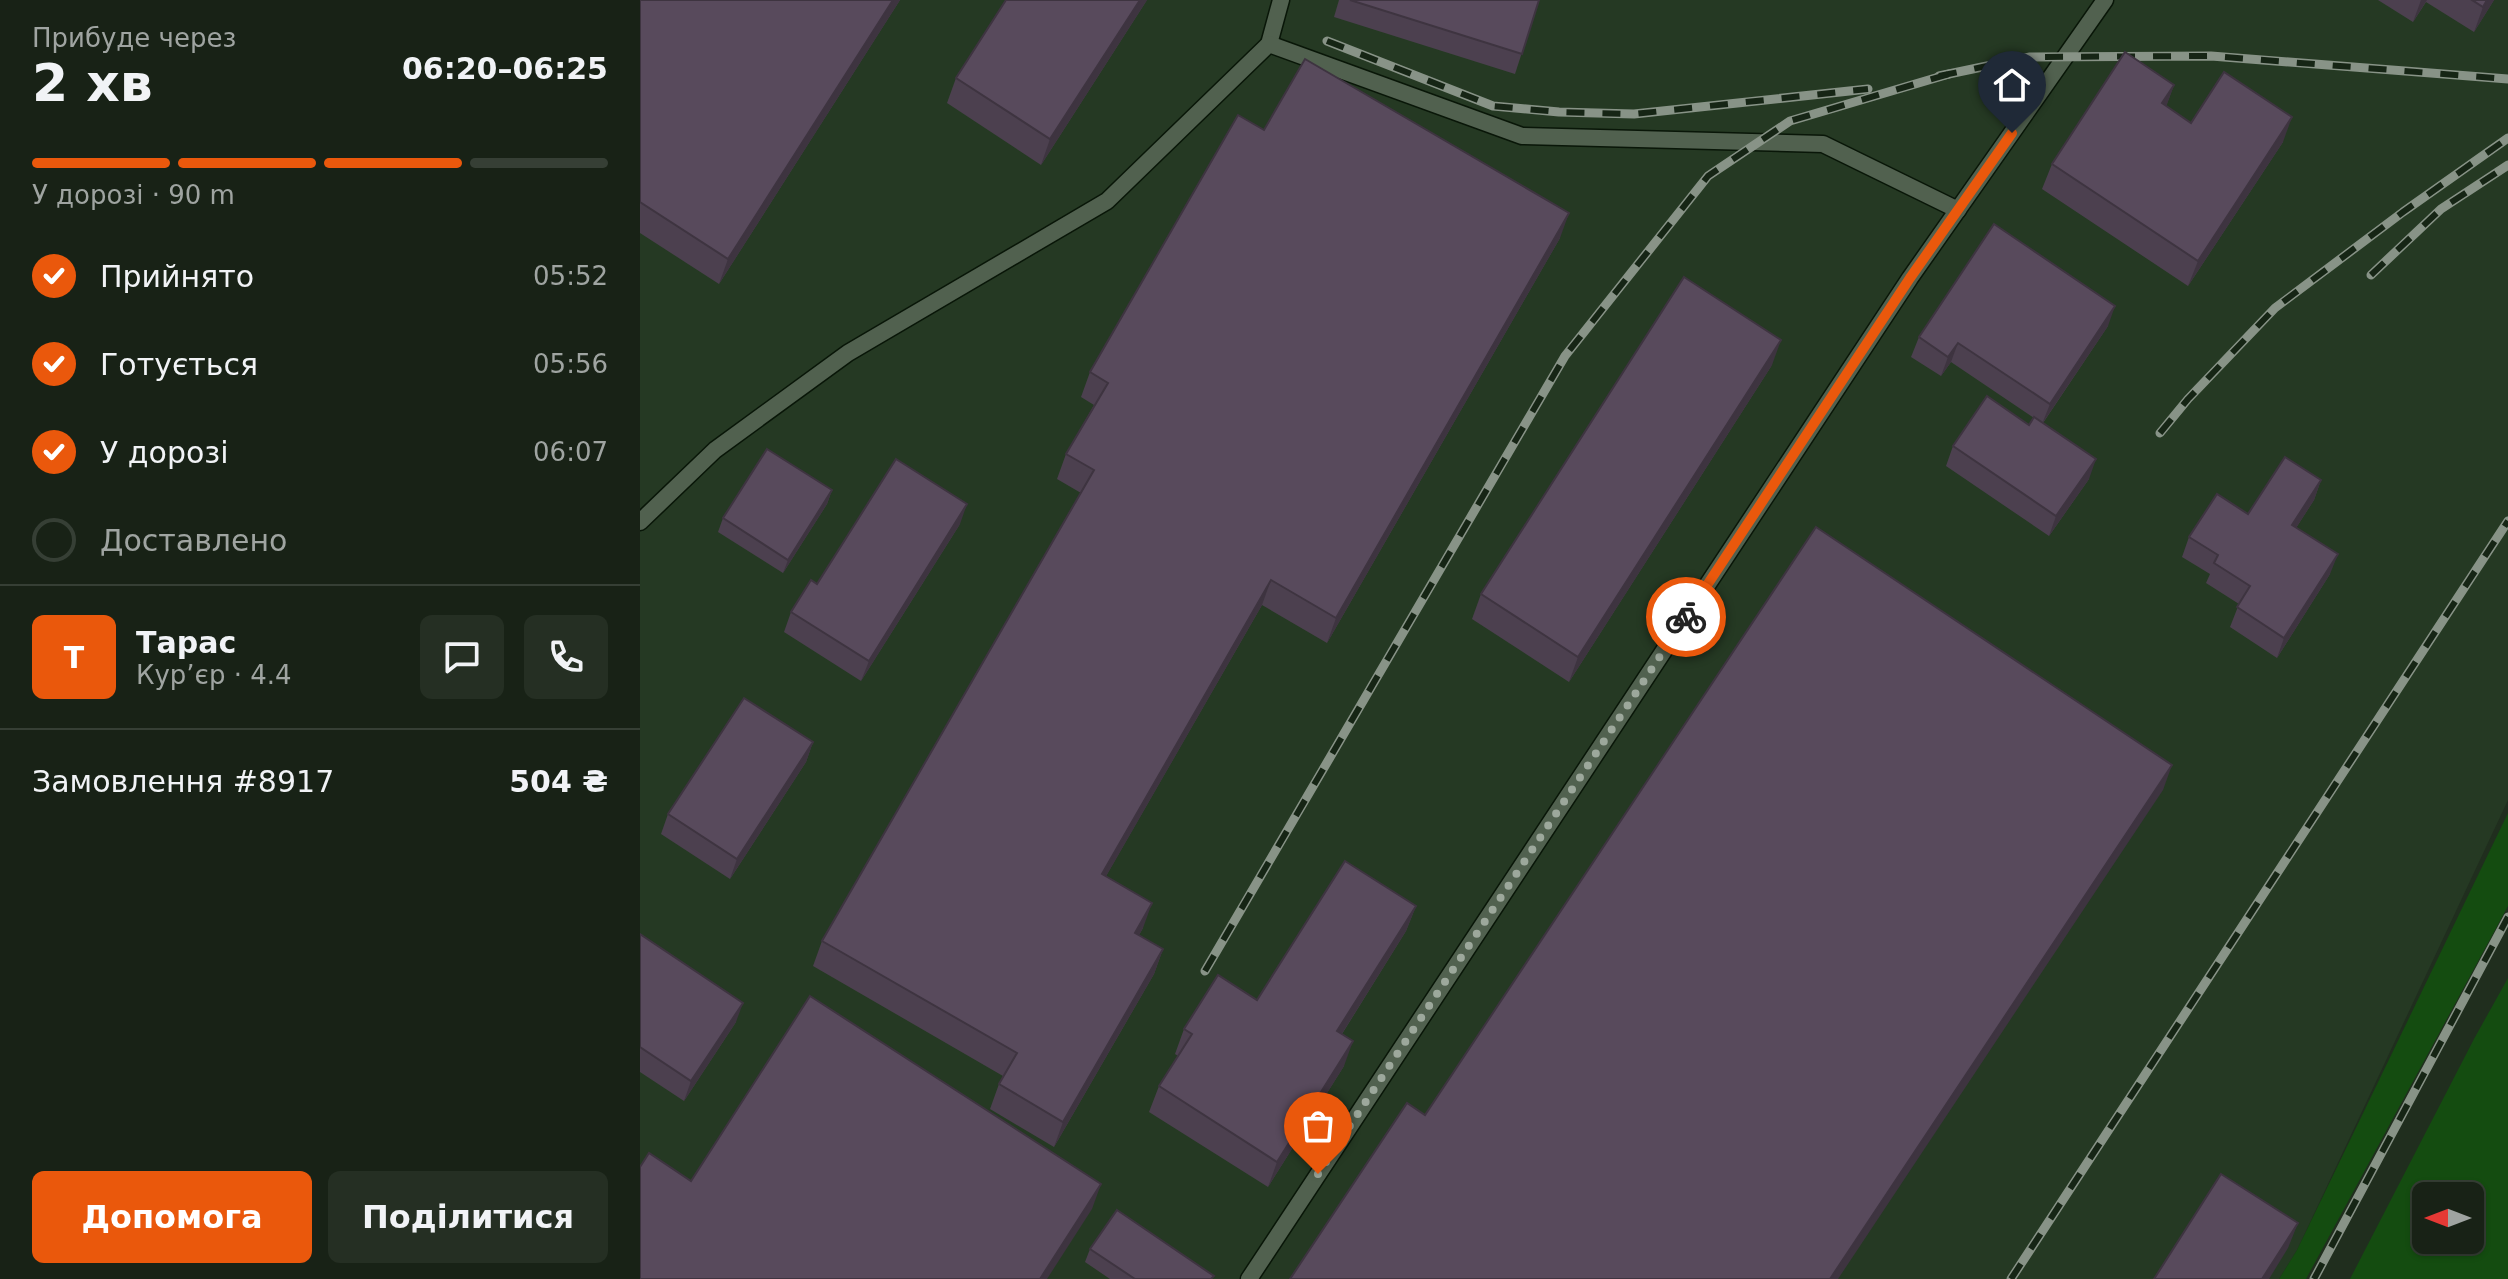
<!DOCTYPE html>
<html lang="uk">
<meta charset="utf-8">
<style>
:root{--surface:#182216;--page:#252f23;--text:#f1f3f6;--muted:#9fa4a1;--line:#363f35;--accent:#ea580c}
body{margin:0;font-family:"DejaVu Sans",sans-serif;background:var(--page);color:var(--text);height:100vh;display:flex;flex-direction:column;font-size:30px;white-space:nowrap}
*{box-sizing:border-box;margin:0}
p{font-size:26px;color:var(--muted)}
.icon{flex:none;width:44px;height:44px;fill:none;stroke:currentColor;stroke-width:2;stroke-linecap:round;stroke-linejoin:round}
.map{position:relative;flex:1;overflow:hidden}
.side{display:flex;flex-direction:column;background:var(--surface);width:640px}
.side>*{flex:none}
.needle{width:52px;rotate:270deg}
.buttons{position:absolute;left:1772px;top:1182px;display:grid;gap:16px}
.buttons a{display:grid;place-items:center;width:72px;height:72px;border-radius:12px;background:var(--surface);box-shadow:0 2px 6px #0004,0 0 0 2px var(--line);font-size:40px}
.pin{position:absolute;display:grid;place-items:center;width:68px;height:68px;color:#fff;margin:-82px -34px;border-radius:50% 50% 50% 0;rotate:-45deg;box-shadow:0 0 8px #0007}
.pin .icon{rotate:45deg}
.courier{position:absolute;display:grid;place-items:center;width:80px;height:80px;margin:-40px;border:6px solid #ea580c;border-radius:50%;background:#fff;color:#222;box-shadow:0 2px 10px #0007}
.head em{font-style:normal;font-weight:700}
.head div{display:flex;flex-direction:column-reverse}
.head{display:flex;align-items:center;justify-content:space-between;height:136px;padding:0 32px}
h1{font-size:52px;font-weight:700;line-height:60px}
.bar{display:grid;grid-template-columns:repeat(4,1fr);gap:12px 8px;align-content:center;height:96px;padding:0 32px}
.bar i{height:10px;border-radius:6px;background:var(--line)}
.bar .on{background:var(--accent)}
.bar p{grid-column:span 4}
.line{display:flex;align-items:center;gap:20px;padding:0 32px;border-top:2px solid var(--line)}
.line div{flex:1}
.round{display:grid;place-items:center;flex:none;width:84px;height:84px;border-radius:12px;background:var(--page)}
ol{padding:0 32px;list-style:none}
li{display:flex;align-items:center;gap:24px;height:88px}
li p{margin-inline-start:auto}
li .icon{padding:8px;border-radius:50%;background:var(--accent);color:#fff;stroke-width:4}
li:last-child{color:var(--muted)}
li i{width:44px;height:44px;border:4px solid var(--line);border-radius:50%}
.action{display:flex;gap:16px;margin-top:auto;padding:16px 32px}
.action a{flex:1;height:92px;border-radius:12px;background:var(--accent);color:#fff;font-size:32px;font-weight:700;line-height:92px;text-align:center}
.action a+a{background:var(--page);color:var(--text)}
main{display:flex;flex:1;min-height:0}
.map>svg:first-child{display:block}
.built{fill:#253923}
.green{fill:#144c10;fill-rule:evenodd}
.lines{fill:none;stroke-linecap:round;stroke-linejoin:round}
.lane-casing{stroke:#091608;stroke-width:19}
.lane{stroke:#51614f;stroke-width:16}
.rail-casing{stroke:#889387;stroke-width:9}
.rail{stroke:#162515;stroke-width:6;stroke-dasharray:18;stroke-linecap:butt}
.wall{fill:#4c404f}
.shaded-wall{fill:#3e3440}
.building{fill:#584a5c;stroke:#3e3440;stroke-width:2}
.done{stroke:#9da89c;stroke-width:8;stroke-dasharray:0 14.4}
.route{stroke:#ea580c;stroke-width:10}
</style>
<main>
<section class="side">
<div class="head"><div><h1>2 хв</h1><p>Прибуде через</p></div><em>06:20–06:25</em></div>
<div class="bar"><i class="on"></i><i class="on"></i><i class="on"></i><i></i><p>У дорозі · 90 m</p></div>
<ol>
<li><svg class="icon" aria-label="check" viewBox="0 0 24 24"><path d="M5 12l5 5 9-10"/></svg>Прийнято<p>05:52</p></li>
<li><svg class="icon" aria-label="check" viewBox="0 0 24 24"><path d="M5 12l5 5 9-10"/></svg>Готується<p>05:56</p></li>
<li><svg class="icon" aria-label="check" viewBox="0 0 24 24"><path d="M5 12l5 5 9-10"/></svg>У дорозі<p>06:07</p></li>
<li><i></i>Доставлено</li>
</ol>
<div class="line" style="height:144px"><b class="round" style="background:var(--accent);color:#fff">Т</b><div><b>Тарас</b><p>Кур’єр · 4.4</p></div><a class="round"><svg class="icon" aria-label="chat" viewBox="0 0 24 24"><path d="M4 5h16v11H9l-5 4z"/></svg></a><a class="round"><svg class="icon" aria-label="phone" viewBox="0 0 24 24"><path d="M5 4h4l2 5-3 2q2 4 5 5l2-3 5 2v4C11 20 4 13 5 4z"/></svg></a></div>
<div class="line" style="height:104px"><div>Замовлення #8917</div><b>504 ₴</b></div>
<div class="action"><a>Допомога</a><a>Поділитися</a></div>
</section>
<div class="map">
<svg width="1868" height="1279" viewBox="0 0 1868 1279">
<rect width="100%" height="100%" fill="#202e1e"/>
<polygon class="built" points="0,0 1868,0 1868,800 1657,1250 1639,1279 0,1279"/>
<g class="green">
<polygon points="1868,813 1868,906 1666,1279 1639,1279 1657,1250"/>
<path d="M1868,978V1279H1710L1834,1039ZM1830,1196V1240H1786V1196Z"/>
</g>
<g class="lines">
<defs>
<g id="lane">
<polyline points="629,44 641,0"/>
<polyline points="0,522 75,450 208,353 467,201 629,44 882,136 1183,144 1318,210"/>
<polyline points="609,1279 1270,278 1465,0"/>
</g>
</defs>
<use href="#lane" class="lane-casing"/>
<use href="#lane" class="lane"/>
<defs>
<g id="rail">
<polyline points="687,41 853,106 919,112 994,114 1228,89"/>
<polyline points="1299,76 1390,57 1571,56 1868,79"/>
<polyline points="1731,275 1801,209 1868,165"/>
<polyline points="1520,433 1548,399 1635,308 1763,212 1868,138"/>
<polyline points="565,971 925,356 1068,176 1150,121 1309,74"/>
<polyline points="1371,1279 1868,521"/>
<polyline points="1674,1279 1868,917"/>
</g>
</defs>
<use href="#rail" class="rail-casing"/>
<use href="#rail" class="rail"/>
</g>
<g class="wall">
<polygon points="0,0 260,0 79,284 0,233"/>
<polygon points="507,0 401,165 307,103 316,78"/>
<polygon points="699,0 899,0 875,74 694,17"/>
<polygon points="1738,0 1854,0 1834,32 1786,2 1773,22"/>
<polygon points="1534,85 1526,106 1551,123 1643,142 1548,286 1402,189 1412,164"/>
<polygon points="624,130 920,238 687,643 622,605 466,876 503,928 499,935 523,949 514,974 414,1147 350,1109 359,1084 363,1076 173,966 182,941 441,493 417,479 426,454 454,405 441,397 450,372"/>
<polygon points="1468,326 1403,423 1449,479 1409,536 1306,466 1313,446 1389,425 1394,418 1311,362 1301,376 1271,357 1279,337"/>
<polygon points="1132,365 929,682 832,619 841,594"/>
<polygon points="1681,480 1674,500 1656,528 1690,574 1637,658 1590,627 1599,604 1566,583 1570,574 1542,557 1549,537 1608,514"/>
<polygon points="192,490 187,504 143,573 78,532 83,518"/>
<polygon points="320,524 221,681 144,632 151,612"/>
<polygon points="173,742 166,762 90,879 21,834 28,814"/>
<polygon points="776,906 766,931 702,1034 704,1066 628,1187 509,1112 519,1086 538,1056 535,1054 544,1029 617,1000"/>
<polygon points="0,934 96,1022 44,1101 0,1072"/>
<polygon points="450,1249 572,1279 470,1279 445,1262"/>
</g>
<g class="shaded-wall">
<polygon points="253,0 260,0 79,284 88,259"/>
<polygon points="500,0 507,0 401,165 410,139"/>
<polygon points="1781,0 1787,0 1773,22"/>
<polygon points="1847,0 1854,0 1834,32 1843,7"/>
<polygon points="1534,85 1525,110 1522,103"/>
<polygon points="1652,117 1643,142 1548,286 1558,261"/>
<polygon points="929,213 920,238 687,643 696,618"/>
<polygon points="1475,306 1468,326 1402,424 1410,404"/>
<polygon points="1141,340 1132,365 929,682 938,657"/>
<polygon points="1318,343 1311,362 1301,376 1308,357"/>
<polygon points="1456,459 1449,479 1409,536 1416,516"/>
<polygon points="1681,480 1674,500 1645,545 1652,525"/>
<polygon points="192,490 187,504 143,573 148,560"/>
<polygon points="327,504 320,524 221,681 229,661"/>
<polygon points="1698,554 1690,574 1637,658 1644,638"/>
<polygon points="631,580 622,605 453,899 462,874"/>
<polygon points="173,742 166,762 90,879 97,859"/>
<polygon points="1532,765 1523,790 1198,1279 1190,1279"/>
<polygon points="512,903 503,928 486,958 495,933"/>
<polygon points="776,906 766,931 688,1056 697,1031"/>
<polygon points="523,949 514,974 414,1147 423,1122"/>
<polygon points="103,1003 96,1022 44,1101 51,1081"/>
<polygon points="713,1041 704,1066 628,1187 637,1162"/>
<polygon points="461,1184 452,1209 407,1279 400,1279"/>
<polygon points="1658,1223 1648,1248 1629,1279 1622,1279"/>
</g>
<g class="building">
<polygon points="0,0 253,0 88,259 0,202"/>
<polygon points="366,0 500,0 410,139 316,78"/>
<polygon points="710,0 899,0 882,54"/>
<polygon points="1832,0 1847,0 1843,7"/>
<polygon points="1485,52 1534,85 1522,103 1551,123 1584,72 1652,117 1558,261 1412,164"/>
<polygon points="665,59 929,213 696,618 631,580 462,874 512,903 495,933 523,949 423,1122 359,1084 377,1053 182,941 454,470 426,454 468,383 450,372 598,115 624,130"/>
<polygon points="1354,224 1475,306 1410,404 1318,343 1308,357 1279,337"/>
<polygon points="1044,277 1141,340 938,657 841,594"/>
<polygon points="1347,396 1389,425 1394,417 1456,459 1416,516 1313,446"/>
<polygon points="127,449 192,490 148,560 83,518"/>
<polygon points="1645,457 1681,480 1652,525 1698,554 1644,638 1597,607 1610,586 1574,563 1578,555 1549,537 1577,494 1608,514"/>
<polygon points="256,459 327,504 229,661 151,612 171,580 177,584"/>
<polygon points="1176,527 1532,765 1190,1279 650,1279 767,1103 785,1115"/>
<polygon points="104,698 173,742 97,859 28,814"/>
<polygon points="705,861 776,906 697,1031 713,1041 637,1162 519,1086 552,1034 544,1029 578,975 617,1000"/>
<polygon points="0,934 103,1003 51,1081 0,1047"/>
<polygon points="170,996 461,1184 400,1279 0,1279 0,1167 9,1153 51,1181"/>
<polygon points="1581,1174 1658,1223 1622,1279 1514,1279"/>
<polygon points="477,1210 574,1276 571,1279 495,1279 450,1249"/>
</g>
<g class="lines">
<polyline class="done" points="678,1174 1046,617"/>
<polyline class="route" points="1046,617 1270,278 1372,133"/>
</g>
</svg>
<div class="buttons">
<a><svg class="needle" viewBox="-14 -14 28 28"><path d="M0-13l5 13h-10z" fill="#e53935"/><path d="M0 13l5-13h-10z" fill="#9fa4a1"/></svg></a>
</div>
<div class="pin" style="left:678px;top:1174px;background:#ea580c"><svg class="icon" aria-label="bag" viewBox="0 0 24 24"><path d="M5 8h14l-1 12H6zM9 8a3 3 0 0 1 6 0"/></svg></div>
<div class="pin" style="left:1372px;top:133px;background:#1f2937"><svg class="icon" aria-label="home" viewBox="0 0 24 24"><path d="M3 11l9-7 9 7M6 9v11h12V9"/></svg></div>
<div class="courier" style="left:1046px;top:617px"><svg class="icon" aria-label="bike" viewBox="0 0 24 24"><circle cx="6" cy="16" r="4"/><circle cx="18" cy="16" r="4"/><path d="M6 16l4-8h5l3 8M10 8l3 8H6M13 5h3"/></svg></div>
</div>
</main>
